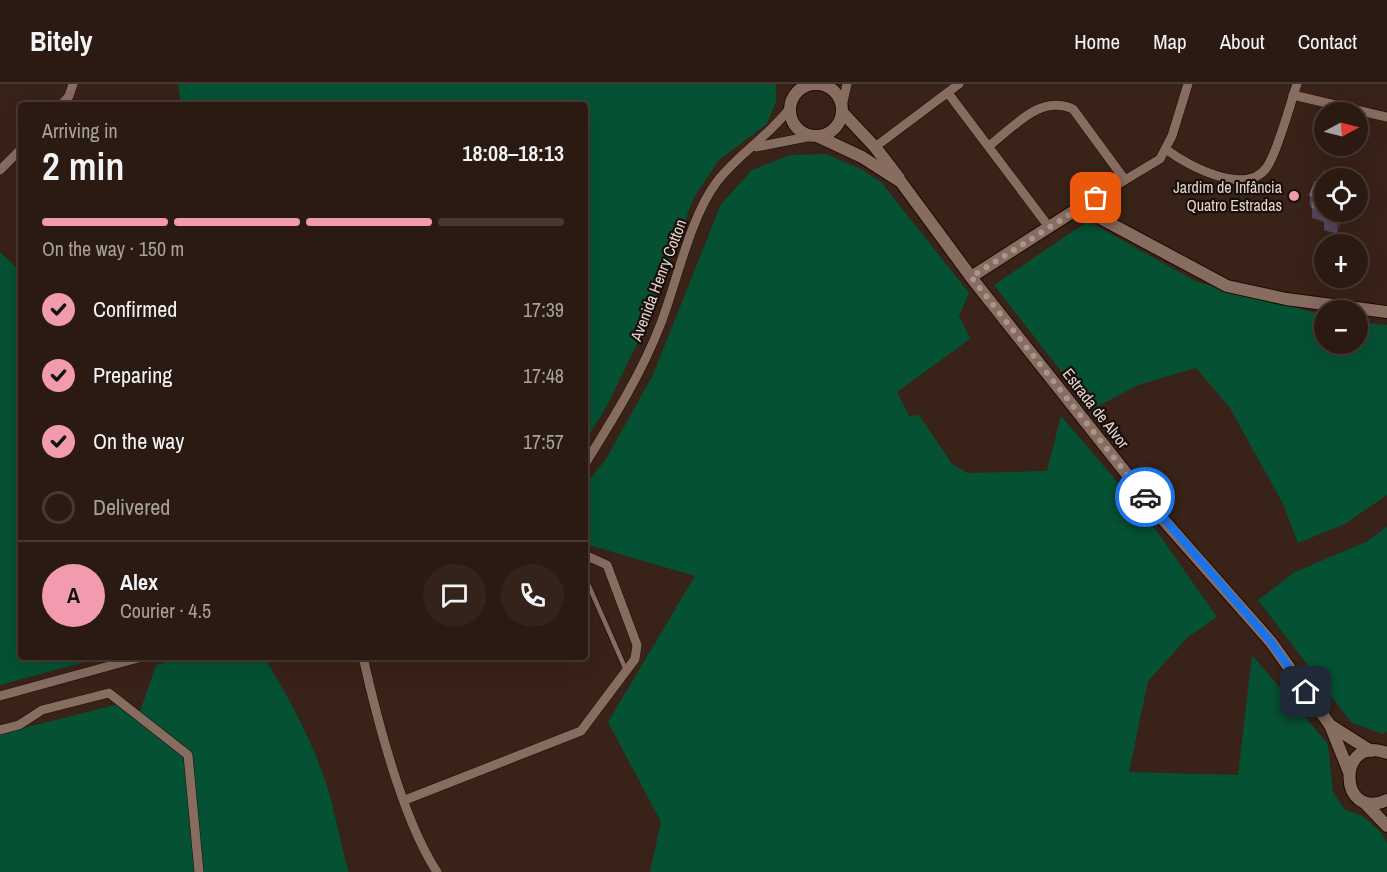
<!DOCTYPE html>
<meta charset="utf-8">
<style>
:root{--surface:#2b1a12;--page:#33231b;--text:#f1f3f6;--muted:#a6a19f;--line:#473832;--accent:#f29aae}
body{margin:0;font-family:"Archivo Narrow",sans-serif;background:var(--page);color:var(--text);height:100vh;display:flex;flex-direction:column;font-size:22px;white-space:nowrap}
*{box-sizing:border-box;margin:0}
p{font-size:20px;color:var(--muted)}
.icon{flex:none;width:33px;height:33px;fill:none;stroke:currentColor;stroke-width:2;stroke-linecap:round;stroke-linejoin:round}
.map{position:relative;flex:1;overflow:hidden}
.details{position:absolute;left:18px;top:18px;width:570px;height:558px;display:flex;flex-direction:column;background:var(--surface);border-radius:6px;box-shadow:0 6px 24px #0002,0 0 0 2px var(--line)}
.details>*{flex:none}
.needle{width:39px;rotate:83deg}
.controls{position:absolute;left:1314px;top:18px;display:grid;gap:12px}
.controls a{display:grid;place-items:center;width:54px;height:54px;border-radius:50%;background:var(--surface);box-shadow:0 6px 24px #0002,0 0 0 2px var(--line);font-size:30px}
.pin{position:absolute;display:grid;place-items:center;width:51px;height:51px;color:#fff;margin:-26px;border-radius:12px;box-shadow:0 3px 9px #0006}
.courier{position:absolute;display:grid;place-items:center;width:60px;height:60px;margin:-30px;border:4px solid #1a73e8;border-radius:50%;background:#fff;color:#222;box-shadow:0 2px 8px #0007}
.summary em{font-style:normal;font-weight:600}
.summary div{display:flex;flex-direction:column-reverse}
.summary{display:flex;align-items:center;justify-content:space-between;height:102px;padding:0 24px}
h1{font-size:39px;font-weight:600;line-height:45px}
.bar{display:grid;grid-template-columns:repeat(4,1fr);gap:9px 6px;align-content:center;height:72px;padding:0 24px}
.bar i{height:8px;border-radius:4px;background:var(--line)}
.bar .on{background:var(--accent)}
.bar p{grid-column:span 4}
.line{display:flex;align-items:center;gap:15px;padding:0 24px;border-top:2px solid var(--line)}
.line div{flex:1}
.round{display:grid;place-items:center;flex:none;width:63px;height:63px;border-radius:32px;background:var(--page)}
ol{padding:0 24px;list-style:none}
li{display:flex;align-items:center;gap:18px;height:66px}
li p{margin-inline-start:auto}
li .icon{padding:6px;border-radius:50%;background:var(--accent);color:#111;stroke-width:4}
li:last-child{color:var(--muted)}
li i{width:33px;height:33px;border:3px solid var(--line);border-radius:50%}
header{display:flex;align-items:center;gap:36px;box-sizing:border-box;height:84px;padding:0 30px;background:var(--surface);border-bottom:2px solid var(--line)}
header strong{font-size:28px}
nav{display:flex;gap:33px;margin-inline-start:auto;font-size:21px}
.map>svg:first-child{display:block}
.green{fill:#055133}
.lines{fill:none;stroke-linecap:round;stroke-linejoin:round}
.service-casing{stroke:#1f0b03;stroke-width:6}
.minor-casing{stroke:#1f0b03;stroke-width:10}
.tertiary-casing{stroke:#1f0b03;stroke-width:14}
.service{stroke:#876c60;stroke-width:4.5}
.minor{stroke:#876c60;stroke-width:9}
.tertiary{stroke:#876c60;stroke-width:12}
.wall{fill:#544659}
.shaded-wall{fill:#43313a}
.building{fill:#635565;stroke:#776976;stroke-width:1.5}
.done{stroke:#a8968e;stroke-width:6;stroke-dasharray:0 10.8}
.route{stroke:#1a73e8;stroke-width:8}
.poi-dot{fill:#f29aae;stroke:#190f0a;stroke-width:2}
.labels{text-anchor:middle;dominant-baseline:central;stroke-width:4.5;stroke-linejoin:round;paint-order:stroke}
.poi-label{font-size:16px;fill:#e3d4cd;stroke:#190f0a;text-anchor:end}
.street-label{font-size:16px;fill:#e3d4cd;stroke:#190f0a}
</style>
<header>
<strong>Bitely</strong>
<nav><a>Home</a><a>Map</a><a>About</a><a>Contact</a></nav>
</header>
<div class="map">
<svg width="1387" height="788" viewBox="0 0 1387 788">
<rect width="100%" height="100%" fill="#392218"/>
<g class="green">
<polygon points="178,0 776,0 776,18 767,40 719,76 694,113 643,247 607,322 585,357 585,21 181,21"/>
<polygon points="826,70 861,85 881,98 969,209 959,232 970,255 897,308 909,332 919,331 952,380 968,389 1047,387 1061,332 1144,429 1217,533 1188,553 1148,597 1129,688 1238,691 1252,571 1328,660 1333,708 1344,725 1362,732 1381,748 1387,759 1387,788 650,788 661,738 608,638 695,492 585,460 585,401 606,375 653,291 721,120 752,86 790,71"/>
<polygon points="1088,137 1197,198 1324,231 1324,260 1358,260 1358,238 1387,241 1387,411 1345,440 1298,459 1283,420 1230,324 1196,284 1138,301 1091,326 994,201"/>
<polygon points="0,168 21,188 21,573 103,573 0,601"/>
<polygon points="1387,442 1387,648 1382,650 1351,638 1258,516 1295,488 1368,457"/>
<path d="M184,573H264C286,609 306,645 321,685C334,717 338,754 349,788H0V650L119,620L138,633L156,581Z"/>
</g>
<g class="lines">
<defs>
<polyline id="service" points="585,493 626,586"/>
<g id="minor">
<polyline points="826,2 828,0"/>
<polyline points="948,9 1049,143"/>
<polyline points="1293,11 1387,33"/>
<polyline points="61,21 69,12 73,0"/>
<polyline points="842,22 847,0"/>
<path d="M989,62C1014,43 1040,10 1073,25L1125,96"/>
<polyline points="756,63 812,52"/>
<polyline points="875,63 959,0"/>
<path d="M1167,66C1188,82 1247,113 1267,83C1278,67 1290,20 1297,0"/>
<polyline points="0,86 21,65"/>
<polyline points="1085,120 1160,75 1172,52 1188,0"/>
<path d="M585,380C613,335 642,289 661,239C677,197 690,134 716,99C737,71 768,53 790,24"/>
<path d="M363,573C377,635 403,736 437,788"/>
<polyline points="0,612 142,573"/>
<polyline points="0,646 19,641 42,626 109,609 188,671 199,788"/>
<polyline points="405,716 581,647 635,575 637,561 607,481 585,471"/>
</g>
<g id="tertiary">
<circle cx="816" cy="26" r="26"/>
<polyline points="842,28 875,63 899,94"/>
<polyline points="817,52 862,73 901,98 974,197 1160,432 1271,558 1330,641 1349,688"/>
<polyline points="971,193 1085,120 1102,135 1227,202 1286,215 1387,228"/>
<polyline points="1330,641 1371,667"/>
<path d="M1387,669C1336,649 1338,739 1387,716"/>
<polyline points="1365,719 1387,742"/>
</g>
</defs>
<use href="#service" class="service-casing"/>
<use href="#minor" class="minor-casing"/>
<use href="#tertiary" class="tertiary-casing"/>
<use href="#service" class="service"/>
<use href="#minor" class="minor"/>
<use href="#tertiary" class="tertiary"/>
</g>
<polygon class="wall" points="1341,83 1355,88 1355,94 1324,94 1324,128 1342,128 1342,134 1337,150 1324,146 1324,138 1312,134 1312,122 1310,122 1310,111 1315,98 1320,99 1324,88 1338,93"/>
<polygon class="shaded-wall" points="1341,128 1342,128 1342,134 1337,150 1337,139"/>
<polygon class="building" points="1341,83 1355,88 1353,94 1324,94 1324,128 1341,128 1337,139 1324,134 1326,128 1312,123 1315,112 1310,111 1315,98 1320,99 1324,88 1338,93"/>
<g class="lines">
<polyline class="done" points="1096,114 971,193 1145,413"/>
<polyline class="route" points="1145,413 1271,558 1306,608"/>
</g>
<circle class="poi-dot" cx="1294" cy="112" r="6"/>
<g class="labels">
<g class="poi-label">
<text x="1282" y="103">Jardim de Infância<tspan x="1282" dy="18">Quatro Estradas</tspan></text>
</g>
<g class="street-label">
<text transform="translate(658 196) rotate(-69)">Avenida Henry Cotton</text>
<text transform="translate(1096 324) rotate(52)">Estrada de Alvor</text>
</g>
</g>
</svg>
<div class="controls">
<a><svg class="needle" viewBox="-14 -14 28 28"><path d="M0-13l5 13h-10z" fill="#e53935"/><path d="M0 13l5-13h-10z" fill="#a6a19f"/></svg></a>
<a><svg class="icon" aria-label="locate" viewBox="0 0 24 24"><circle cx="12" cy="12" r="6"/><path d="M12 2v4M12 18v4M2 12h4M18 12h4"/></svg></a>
<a>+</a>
<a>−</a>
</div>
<div class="pin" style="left:1096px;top:114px;background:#ea580c"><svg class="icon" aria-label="bag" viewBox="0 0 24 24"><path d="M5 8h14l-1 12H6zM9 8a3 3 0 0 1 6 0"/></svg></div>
<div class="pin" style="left:1306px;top:608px;background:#1f2937"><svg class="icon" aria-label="home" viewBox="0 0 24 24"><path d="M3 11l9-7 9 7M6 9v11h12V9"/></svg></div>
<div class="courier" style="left:1145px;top:413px"><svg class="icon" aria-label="car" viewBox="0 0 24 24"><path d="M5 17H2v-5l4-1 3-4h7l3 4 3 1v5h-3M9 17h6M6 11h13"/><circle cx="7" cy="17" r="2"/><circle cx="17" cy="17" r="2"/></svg></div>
<section class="details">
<div class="summary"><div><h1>2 min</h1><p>Arriving in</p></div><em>18:08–18:13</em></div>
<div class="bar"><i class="on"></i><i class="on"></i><i class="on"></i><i></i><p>On the way · 150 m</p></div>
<ol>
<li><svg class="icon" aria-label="check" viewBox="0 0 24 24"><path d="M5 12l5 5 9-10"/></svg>Confirmed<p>17:39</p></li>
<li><svg class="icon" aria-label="check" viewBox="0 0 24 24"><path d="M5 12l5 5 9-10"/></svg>Preparing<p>17:48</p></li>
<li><svg class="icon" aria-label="check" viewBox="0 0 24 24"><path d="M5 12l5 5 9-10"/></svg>On the way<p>17:57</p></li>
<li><i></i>Delivered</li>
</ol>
<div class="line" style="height:108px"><b class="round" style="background:var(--accent);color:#111">A</b><div><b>Alex</b><p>Courier · 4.5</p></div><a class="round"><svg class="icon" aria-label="chat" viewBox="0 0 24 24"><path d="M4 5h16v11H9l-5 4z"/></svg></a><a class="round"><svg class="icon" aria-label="phone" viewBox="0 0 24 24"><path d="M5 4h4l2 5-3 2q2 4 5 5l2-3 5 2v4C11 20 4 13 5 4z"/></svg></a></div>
</section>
</div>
